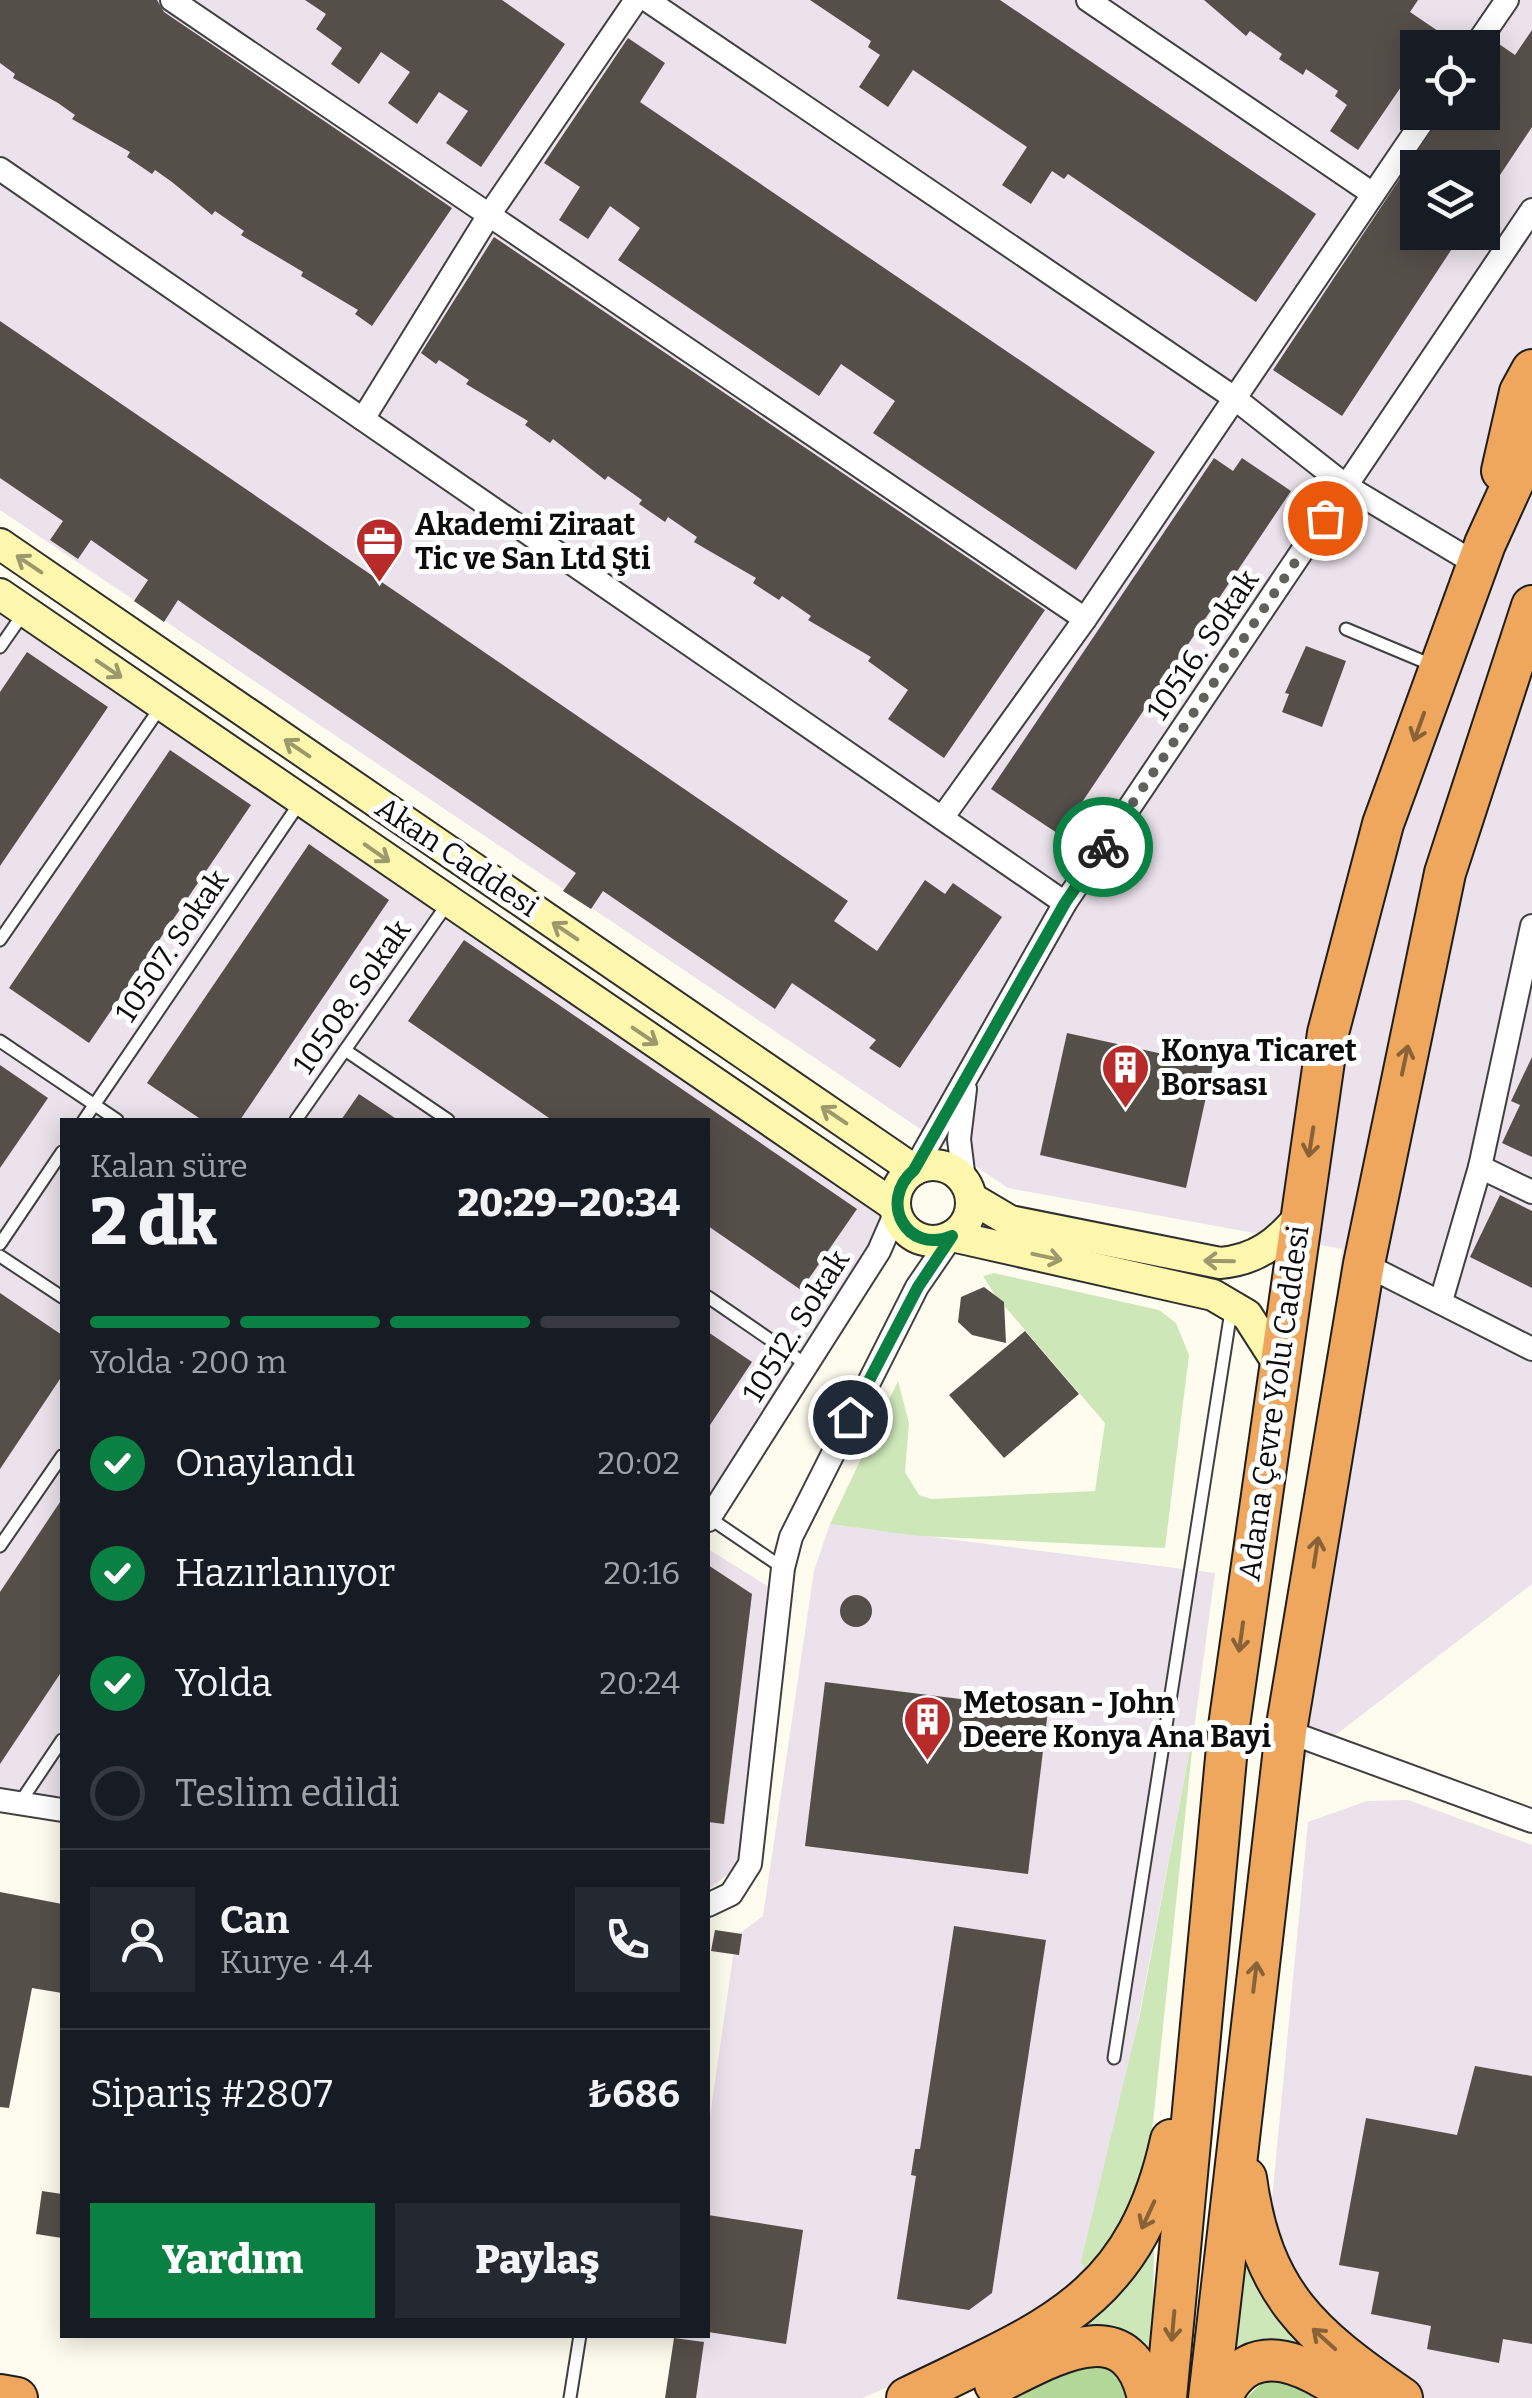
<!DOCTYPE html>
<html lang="tr">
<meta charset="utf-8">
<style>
:root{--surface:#171b24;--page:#242831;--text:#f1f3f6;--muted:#9ea1a6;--line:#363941;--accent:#0b8043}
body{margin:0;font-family:Bitter,serif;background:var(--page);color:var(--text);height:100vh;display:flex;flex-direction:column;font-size:38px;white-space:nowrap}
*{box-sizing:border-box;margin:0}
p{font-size:32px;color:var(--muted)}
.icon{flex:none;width:55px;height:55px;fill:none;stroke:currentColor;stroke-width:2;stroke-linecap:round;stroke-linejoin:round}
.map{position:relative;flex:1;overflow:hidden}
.panel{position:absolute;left:60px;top:1118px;width:650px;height:1220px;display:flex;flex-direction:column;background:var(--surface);border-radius:0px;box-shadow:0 5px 25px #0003}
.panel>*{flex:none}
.tools{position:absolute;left:1400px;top:30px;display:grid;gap:20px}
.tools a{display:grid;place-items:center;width:100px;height:100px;border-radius:0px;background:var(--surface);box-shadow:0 5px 25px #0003;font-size:50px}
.pin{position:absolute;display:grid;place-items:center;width:85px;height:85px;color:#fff;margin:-42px;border:5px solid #fff;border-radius:50%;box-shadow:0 2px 10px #0007}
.courier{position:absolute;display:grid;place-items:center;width:100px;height:100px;margin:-50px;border:8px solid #0b8043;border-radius:50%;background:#fff;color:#222;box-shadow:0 2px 12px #0007}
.headline em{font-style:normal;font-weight:800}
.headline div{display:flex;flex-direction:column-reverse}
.headline{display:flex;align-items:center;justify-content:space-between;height:170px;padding:0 30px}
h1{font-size:65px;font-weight:800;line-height:75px}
.bar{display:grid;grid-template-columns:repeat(4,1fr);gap:15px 10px;align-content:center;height:120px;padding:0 30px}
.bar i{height:12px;border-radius:8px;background:var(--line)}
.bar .on{background:var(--accent)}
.bar p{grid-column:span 4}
.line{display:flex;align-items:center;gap:25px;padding:0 30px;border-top:2px solid var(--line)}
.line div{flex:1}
.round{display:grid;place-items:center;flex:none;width:105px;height:105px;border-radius:0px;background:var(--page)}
ol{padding:0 30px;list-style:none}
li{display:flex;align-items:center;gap:30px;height:110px}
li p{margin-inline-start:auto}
li .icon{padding:10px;border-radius:50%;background:var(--accent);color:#fff;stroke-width:4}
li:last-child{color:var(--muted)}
li i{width:55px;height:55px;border:5px solid var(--line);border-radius:50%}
.action{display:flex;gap:20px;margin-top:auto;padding:20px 30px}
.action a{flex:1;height:115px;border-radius:0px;background:var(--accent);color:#fff;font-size:40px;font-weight:800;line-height:115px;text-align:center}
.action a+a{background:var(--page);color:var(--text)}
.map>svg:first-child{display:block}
.industrial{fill:#ebe2eb;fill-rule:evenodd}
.green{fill:#cee7b9}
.forest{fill:#b2d799}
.building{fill:#554f4a}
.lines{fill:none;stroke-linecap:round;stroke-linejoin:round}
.lane-casing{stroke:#404040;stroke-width:15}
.street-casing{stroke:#404040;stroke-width:26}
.secondary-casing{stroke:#2f2f2f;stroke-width:34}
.highway-casing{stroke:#1e1e1e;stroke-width:44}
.lane{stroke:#fff;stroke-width:11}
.street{stroke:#fff;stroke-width:22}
.secondary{stroke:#fcf7ac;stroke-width:30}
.highway{stroke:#eea75c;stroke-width:40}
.oneway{stroke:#9c996c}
.oneway2{stroke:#896238}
.done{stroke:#61615c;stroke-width:10;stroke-dasharray:0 18}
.route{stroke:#0b8043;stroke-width:12}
.labels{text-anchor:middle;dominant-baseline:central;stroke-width:10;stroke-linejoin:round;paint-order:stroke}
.poi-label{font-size:30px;font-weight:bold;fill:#0d0d0d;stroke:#fff;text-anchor:start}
.street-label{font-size:30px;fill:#0d0d0d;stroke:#fff}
</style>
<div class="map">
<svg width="1532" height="2398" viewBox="0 0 1532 2398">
<rect width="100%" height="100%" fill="#fefcee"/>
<g class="industrial">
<path d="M0,0H1532V1584L1281,1777L1342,1249L1008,1188L0,510ZM1418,48H1482V112H1418ZM1418,168H1482V232H1418Z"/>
<polygon points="0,608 878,1205 882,1227 708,1503 708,1120 62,1120 62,1801 0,1792"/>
<polygon points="830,1524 1215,1573 1195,1722 1089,2278 996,2339 863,2398 669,2398 678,2335 708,2335 708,2130 736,1936 763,1916 814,1571"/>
<polygon points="708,1549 774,1590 743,1862 708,1890"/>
<polygon points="1408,1800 1532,1845 1532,2398 1422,2398 1340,2342 1269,2231 1308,1822 1367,1801"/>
</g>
<g class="green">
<polygon points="994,1273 1159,1310 1176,1323 1189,1355 1165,1548 919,1536 830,1524 898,1381 909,1423 905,1472 919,1495 931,1499 1095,1491 1105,1423 995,1295 983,1276"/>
<polygon points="1195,1722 1151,2141 1134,2210 1089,2278 1081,2262 1139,2019"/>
<polygon points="1239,2246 1327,2360 1233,2364"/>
<path d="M1154,2249L1152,2354C1122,2322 1094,2328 1056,2341Z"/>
</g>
<g class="forest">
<polygon points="1092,2360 1118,2369 1130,2398 1012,2398"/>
<polygon points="1287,2376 1325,2398 1246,2398 1268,2377"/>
</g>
<g class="building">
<polygon points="0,0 157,0 164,12 452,208 372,326 355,314 358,310 301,276 303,272 241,235 244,231 215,211 212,215 172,182 155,170 152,174 127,157 130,152 72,119 75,115 58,103 13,78 15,74 0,63"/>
<polygon points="305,0 502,0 565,44 481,167 446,143 468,111 439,92 417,124 388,103 410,72 381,52 359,84 331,64 342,48 316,29 326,14"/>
<polygon points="810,0 1000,0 1316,214 1256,302 1068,174 1064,179 1052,171 1031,204 1002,185 1027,147 913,70 888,107 859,87 880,55 868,47 871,41"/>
<polygon points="1204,0 1418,0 1410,12 1438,31 1427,48 1418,48 1418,62 1358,150 1330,131 1347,105 1335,96 1338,91 1306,69 1303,75 1279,59 1282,54 1250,31 1246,36"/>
<polygon points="1532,30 1532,127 1482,202 1482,168 1418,168 1418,232 1463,232 1342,416 1273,370 1444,112 1482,112 1482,60 1496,42 1515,55"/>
<polygon points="628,38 665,63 640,102 1155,452 1076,570 873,433 895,401 841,364 819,396 618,260 640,228 610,206 588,239 559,220 580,187 544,163"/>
<polygon points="494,237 1045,610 944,758 888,719 908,690 868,661 871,657 808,620 811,616 782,596 779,600 753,583 756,578 694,542 697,537 668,517 665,522 639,504 642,500 608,476 605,480 553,439 550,443 525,425 528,421 466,384 469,380 439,360 436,364 421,353"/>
<polygon points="0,321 848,901 834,921 877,951 925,880 945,894 953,883 1002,917 900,1068 869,1048 876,1040 792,983 775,1009 603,891 591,909 563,891 576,873 202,617 178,600 164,622 134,601 148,580 91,540 78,559 50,540 63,521 0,478"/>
<polygon points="1214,458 1233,471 1242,458 1291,491 1060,835 991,789"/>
<polygon points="1306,646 1346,661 1322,727 1282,712 1289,694 1285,693"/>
<polygon points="27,652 108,707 0,866 0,692"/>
<polygon points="170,750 251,805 89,1043 9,988"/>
<polygon points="309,844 389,900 240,1120 202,1120 147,1083"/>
<polygon points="464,940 857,1209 801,1290 708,1226 708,1120 552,1120 408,1021"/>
<polygon points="1067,1033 1213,1065 1186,1188 1040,1155"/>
<polygon points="1532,1057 1532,1157 1502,1143 1520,1105 1511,1101"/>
<polygon points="0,1065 48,1098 0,1168"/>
<polygon points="359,1094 398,1120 341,1120"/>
<polygon points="1500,1195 1532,1211 1532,1288 1470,1257"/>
<polygon points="984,1287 1004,1302 1006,1343 972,1335 958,1322 961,1297"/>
<polygon points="0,1293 62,1335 62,1376 0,1469"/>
<polygon points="1025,1331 1079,1394 1004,1458 949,1395"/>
<polygon points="708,1332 752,1362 708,1428"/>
<polygon points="62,1499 62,1671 0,1764 0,1592"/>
<polygon points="708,1565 752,1594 724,1824 708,1822"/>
<circle cx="856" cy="1611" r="16"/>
<polygon points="825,1682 1048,1710 1028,1874 805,1846"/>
<polygon points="0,1892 62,1904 62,1993 32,1988 9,2108 0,2107"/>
<polygon points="954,1926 1046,1940 992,2293 969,2310 897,2299 916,2176 911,2175 915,2149 920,2149"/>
<polygon points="715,1930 742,1934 739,1955 711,1951"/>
<polygon points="1475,2066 1532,2076 1532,2344 1503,2339 1499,2363 1427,2349 1431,2326 1371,2314 1379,2272 1339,2265 1366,2118 1457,2135"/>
<polygon points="42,2191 62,2194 62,2238 36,2234"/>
<polygon points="708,2215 803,2230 786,2344 708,2332"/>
<polygon points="674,2338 704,2342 696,2398 665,2398"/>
</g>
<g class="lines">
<defs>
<g id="lane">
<polyline points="1346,629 1432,665"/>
<polyline points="0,647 23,614"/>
<polyline points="0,940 162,705"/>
<polyline points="0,1041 117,1120"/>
<polyline points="345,1050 448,1120"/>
<polyline points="84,1120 301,801"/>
<polyline points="296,1120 448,903"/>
<polyline points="0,1244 62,1152"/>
<polyline points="0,1256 62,1297"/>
<polyline points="708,1297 807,1365"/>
<polyline points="708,1517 783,1568"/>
<polyline points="0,1546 62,1456"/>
<polyline points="19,1804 62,1740"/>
<polyline points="1114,2058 1231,1311"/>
<polyline points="570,2398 580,2335"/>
</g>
<g id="street">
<polyline points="172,0 1085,619"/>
<polyline points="647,0 1233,397 1346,486 1478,565"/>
<polyline points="1088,0 1373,194"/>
<polyline points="1474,48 1507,0"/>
<polyline points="0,169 1065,903"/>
<polyline points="363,419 489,215 636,0"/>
<polyline points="942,818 1085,619 1429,112"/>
<polyline points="1480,1167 1532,926"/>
<polyline points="914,1170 1065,903 1532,210"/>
<polyline points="964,1180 959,1139 965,1089"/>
<polyline points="1364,1264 1532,1349"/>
<polyline points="1441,1301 1480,1167 1532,1192"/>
<polyline points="708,1520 879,1251 896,1212"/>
<polyline points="1286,1731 1532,1821"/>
<polyline points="0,1800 62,1810"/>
<polyline points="708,1905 731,1894 750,1864 783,1568 791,1537 917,1287 952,1236"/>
</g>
<g id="secondary">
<polyline points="0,544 914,1170"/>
<polyline points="0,594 895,1206"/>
<circle cx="933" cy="1203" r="38"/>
<path d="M971,1198L1010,1221L1220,1263C1256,1260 1278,1243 1300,1216"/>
<polyline points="952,1236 1213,1295 1247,1315 1279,1365"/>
</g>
<g id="highway">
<polyline points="1502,471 1520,392 1532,370"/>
<path d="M1246,2178C1262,2294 1309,2334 1402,2398"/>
<path d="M995,2384C1049,2358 1128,2307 1148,2398"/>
<polyline points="0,2395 17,2398"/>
<path d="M907,2398C1044,2331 1135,2304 1171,2140"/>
<polyline points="1166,2398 1229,1726 1328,1033 1383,824 1485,544 1532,441"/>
<polyline points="1209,2398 1286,1731 1364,1264 1445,873 1532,606"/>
<path d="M1221,2398C1252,2331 1313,2368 1354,2398"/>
</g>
</defs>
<use href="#lane" class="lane-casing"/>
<use href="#street" class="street-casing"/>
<use href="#secondary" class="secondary-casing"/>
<use href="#highway" class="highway-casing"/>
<use href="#lane" class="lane"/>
<use href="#street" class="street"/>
<use href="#secondary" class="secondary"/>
<use href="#highway" class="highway"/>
</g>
<defs><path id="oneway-shaft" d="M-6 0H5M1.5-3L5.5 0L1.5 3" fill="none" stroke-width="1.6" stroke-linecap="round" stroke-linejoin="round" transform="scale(2.5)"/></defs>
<g class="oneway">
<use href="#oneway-shaft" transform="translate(29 564) rotate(-146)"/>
<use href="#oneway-shaft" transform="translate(109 669) rotate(34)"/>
<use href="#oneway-shaft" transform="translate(297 748) rotate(-146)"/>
<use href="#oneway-shaft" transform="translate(377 853) rotate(35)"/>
<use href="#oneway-shaft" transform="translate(565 931) rotate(-146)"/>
<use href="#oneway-shaft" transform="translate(645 1036) rotate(34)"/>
<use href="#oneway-shaft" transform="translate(834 1115) rotate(-146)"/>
<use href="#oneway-shaft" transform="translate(1047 1257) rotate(12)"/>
<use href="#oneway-shaft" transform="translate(1219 1261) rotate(-179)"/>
</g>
<g class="oneway2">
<use href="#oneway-shaft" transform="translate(1419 727) rotate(110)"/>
<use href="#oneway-shaft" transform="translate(1405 1060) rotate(-78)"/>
<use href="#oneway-shaft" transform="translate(1311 1142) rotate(99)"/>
<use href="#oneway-shaft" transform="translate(1316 1552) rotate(-81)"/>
<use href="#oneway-shaft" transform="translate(1241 1637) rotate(98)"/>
<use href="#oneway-shaft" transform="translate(1255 1977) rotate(-83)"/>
<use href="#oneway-shaft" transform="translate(1148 2215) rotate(115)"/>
<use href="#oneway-shaft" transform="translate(1173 2326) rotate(95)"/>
<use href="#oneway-shaft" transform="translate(1324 2339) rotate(-138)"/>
</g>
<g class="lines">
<polyline class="done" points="1103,847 1325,518"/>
<path class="route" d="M850,1417L918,1287L952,1236C906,1255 878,1201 914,1170L1065,903L1103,847"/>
</g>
<defs>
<symbol id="office-pin" viewBox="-11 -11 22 30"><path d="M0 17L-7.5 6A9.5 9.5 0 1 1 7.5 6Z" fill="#b72c2b" stroke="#fff"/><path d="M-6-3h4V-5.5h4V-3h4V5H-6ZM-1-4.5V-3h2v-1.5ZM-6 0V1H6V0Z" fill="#fff"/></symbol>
<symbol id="building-pin" viewBox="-11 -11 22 30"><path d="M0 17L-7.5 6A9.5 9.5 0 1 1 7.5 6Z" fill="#b72c2b" stroke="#fff"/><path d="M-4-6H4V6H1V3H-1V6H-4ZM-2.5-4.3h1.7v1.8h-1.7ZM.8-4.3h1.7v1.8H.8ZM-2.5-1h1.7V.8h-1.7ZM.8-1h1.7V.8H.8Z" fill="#fff"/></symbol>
</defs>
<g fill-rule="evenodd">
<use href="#office-pin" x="352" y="514" width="55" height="75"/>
<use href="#building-pin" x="1098" y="1040" width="55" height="75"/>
<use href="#building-pin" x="900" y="1692" width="55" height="75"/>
</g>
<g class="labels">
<g class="poi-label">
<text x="415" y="525">Akademi Ziraat<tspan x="415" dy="34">Tic ve San Ltd Şti</tspan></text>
<text x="1161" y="1051">Konya Ticaret<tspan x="1161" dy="34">Borsası</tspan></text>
<text x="963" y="1703">Metosan - John<tspan x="963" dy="34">Deere Konya Ana Bayi</tspan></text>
</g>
<g class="street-label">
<text transform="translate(1203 645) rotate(-56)">10516. Sokak</text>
<text transform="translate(457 857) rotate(34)">Akan Caddesi</text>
<text transform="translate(172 946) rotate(-56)">10507. Sokak</text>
<text transform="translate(352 997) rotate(-55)">10508. Sokak</text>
<text transform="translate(796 1326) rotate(-58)">10512. Sokak</text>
<text transform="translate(1274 1403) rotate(-82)">Adana Çevre Yolu Caddesi</text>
</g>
</g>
</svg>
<div class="tools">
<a><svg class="icon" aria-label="locate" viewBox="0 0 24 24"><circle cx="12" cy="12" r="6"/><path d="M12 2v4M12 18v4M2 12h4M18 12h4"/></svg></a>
<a><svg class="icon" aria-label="layers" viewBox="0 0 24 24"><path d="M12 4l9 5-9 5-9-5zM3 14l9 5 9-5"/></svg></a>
</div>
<div class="pin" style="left:1325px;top:518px;background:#ea580c"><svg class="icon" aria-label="bag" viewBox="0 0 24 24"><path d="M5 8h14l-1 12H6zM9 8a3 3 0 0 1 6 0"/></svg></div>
<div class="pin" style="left:850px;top:1417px;background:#1f2937"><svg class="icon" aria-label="home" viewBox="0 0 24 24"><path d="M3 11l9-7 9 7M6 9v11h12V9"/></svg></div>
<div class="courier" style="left:1103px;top:847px"><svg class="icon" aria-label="bike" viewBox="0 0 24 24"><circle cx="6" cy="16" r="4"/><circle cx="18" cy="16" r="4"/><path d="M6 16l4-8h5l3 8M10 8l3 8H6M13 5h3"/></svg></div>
<section class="panel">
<div class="headline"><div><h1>2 dk</h1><p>Kalan süre</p></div><em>20:29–20:34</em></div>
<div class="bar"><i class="on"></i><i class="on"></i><i class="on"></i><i></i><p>Yolda · 200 m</p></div>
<ol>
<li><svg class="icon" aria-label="check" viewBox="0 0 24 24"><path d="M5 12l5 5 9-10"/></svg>Onaylandı<p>20:02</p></li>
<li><svg class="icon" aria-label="check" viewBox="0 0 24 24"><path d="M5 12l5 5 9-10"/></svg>Hazırlanıyor<p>20:16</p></li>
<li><svg class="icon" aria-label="check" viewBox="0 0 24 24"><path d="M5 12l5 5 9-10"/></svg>Yolda<p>20:24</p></li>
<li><i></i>Teslim edildi</li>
</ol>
<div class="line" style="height:180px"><a class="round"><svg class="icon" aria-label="person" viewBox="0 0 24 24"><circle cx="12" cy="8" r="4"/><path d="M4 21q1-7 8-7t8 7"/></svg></a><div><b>Can</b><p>Kurye · 4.4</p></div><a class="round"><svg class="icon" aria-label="phone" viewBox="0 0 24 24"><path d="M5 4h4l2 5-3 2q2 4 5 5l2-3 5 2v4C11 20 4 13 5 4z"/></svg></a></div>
<div class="line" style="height:130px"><div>Sipariş #2807</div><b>₺686</b></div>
<div class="action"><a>Yardım</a><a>Paylaş</a></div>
</section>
</div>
